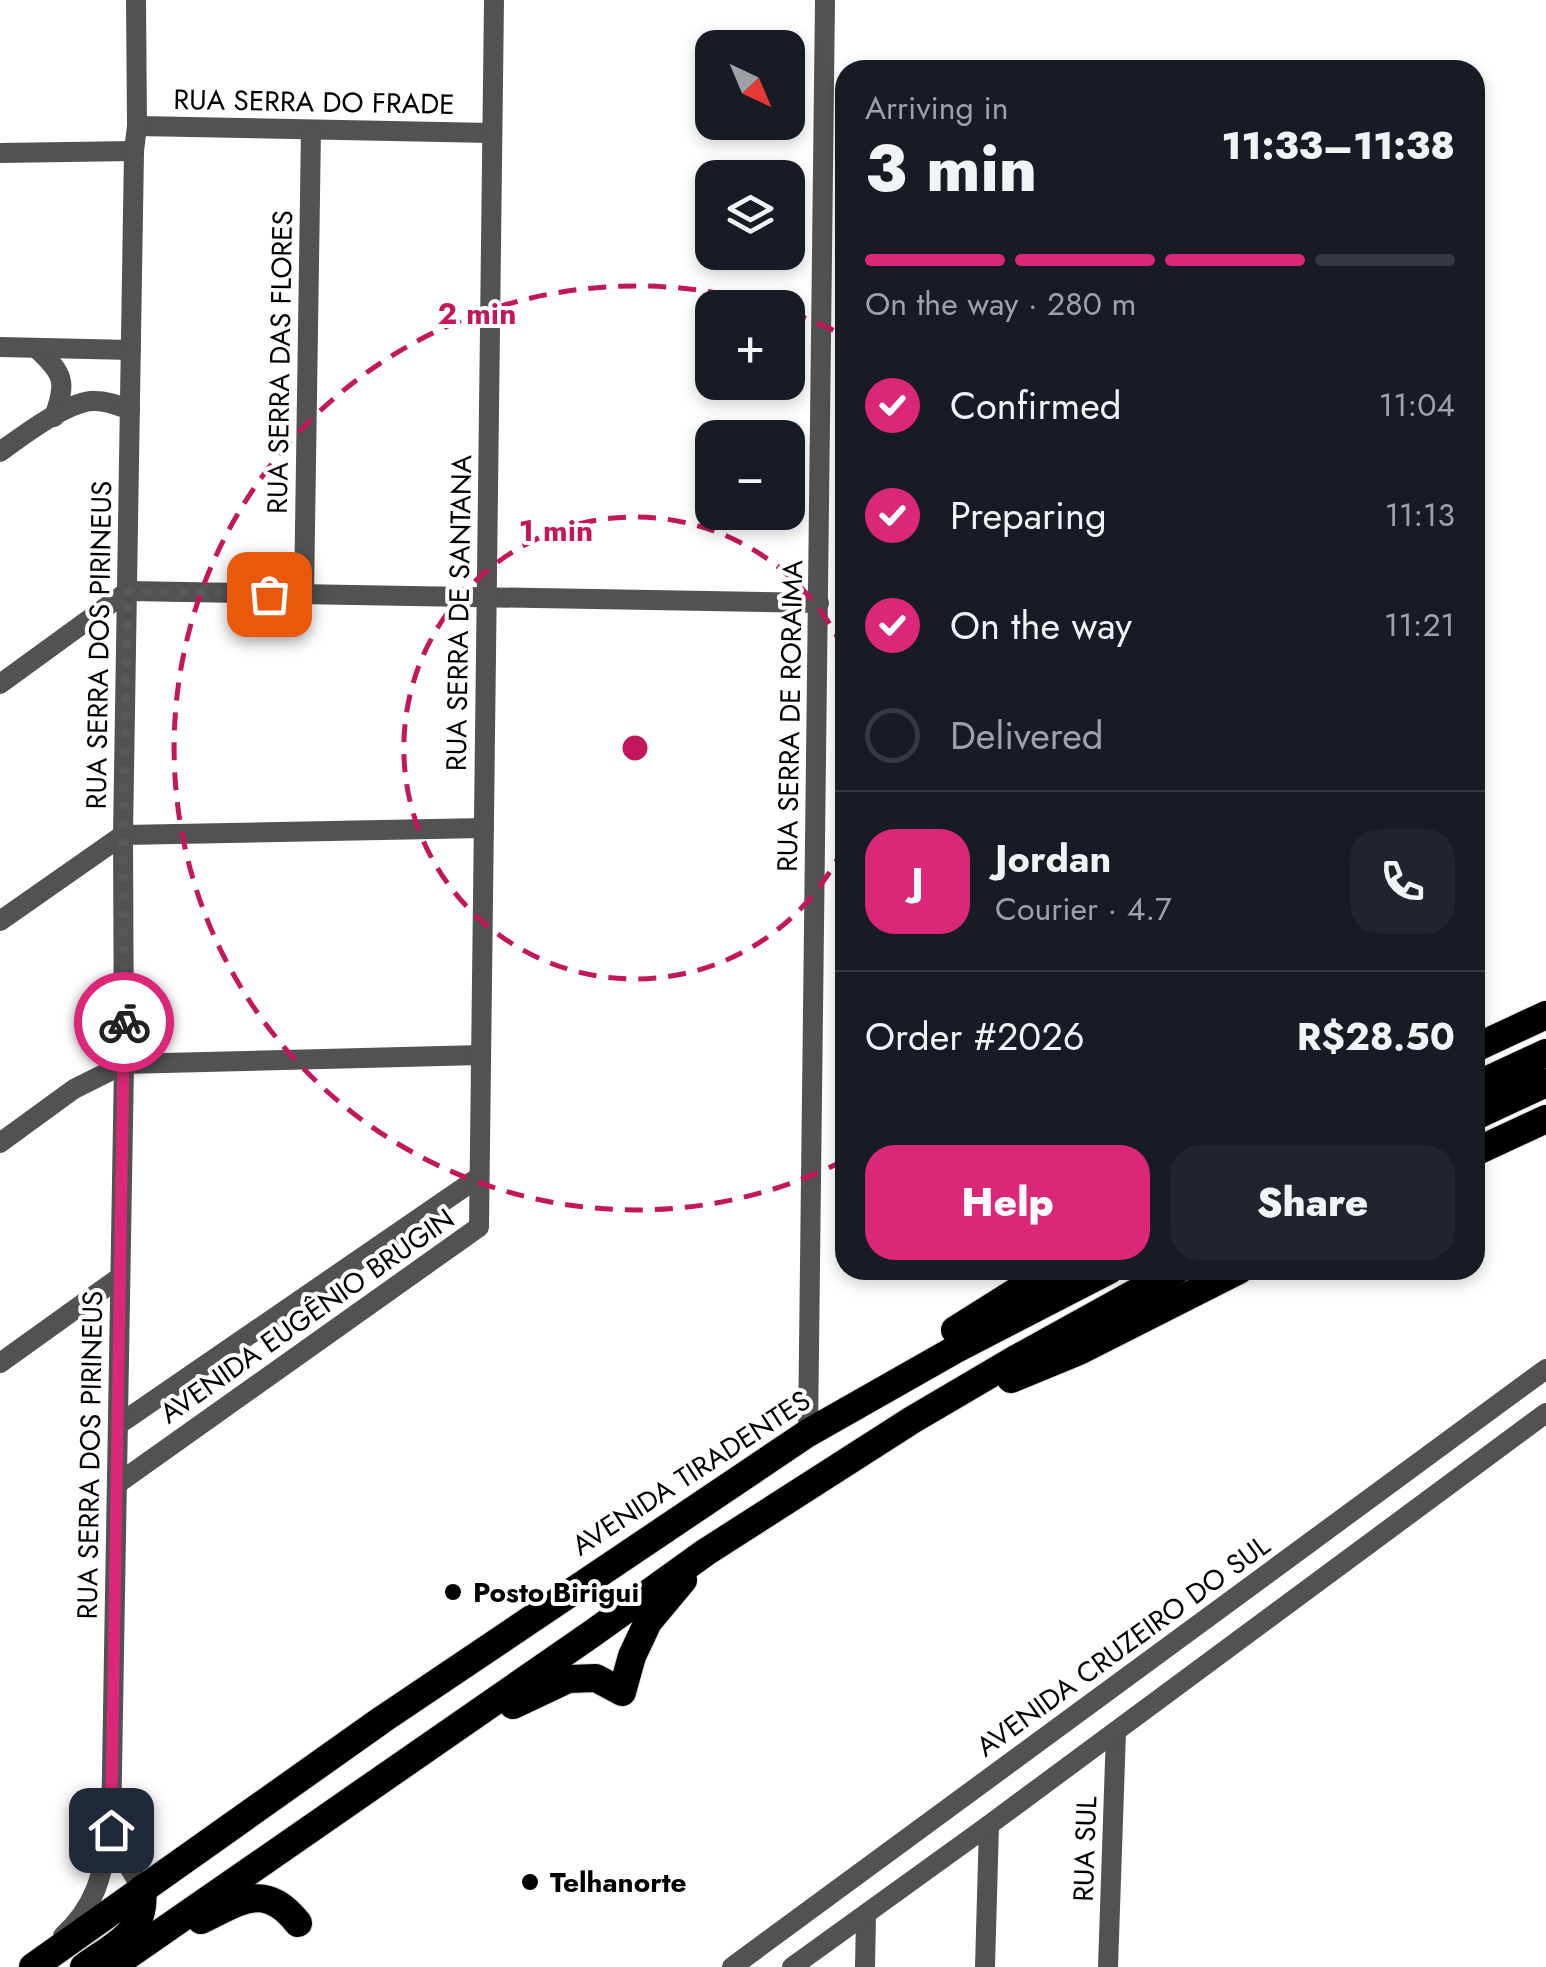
<!DOCTYPE html>
<meta charset="utf-8">
<style>
:root{--surface:#171b24;--page:#20242c;--text:#f1f3f6;--muted:#9ea1a6;--line:#363941;--accent:#db2777}
body{margin:0;font-family:Jost,sans-serif;background:var(--page);color:var(--text);height:100vh;display:flex;flex-direction:column;font-size:38px;white-space:nowrap}
*{box-sizing:border-box;margin:0}
p{font-size:32px;color:var(--muted)}
.icon{flex:none;width:55px;height:55px;fill:none;stroke:currentColor;stroke-width:2;stroke-linecap:round;stroke-linejoin:round}
.map{position:relative;flex:1;overflow:hidden}
.details{position:absolute;left:835px;top:60px;width:650px;height:1220px;display:flex;flex-direction:column;background:var(--surface);border-radius:30px;box-shadow:0 5px 15px #0003}
.details>*{flex:none}
.needle{width:65px;rotate:136deg}
.controls{position:absolute;left:695px;top:30px;display:grid;gap:20px}
.controls a{display:grid;place-items:center;width:110px;height:110px;border-radius:20px;background:var(--surface);box-shadow:0 5px 15px #0003;font-size:50px}
.pin{position:absolute;display:grid;place-items:center;width:85px;height:85px;color:#fff;margin:-42px;border-radius:20px;box-shadow:0 5px 15px #0006}
.courier{position:absolute;display:grid;place-items:center;width:100px;height:100px;margin:-50px;border:8px solid #db2777;border-radius:50%;background:#fff;color:#222;box-shadow:0 2px 12px #0007}
.headline em{font-style:normal;font-weight:800}
.headline div{display:flex;flex-direction:column-reverse}
.headline{display:flex;align-items:center;justify-content:space-between;height:170px;padding:0 30px}
h1{font-size:65px;font-weight:800;line-height:75px}
.bar{display:grid;grid-template-columns:repeat(4,1fr);gap:15px 10px;align-content:center;height:120px;padding:0 30px}
.bar i{height:12px;border-radius:8px;background:var(--line)}
.bar .selected{background:var(--accent)}
.bar p{grid-column:span 4}
.line{display:flex;align-items:center;gap:25px;padding:0 30px;border-top:2px solid var(--line)}
.line div{flex:1}
.round{display:grid;place-items:center;flex:none;width:105px;height:105px;border-radius:30px;background:var(--page)}
ol{padding:0 30px;list-style:none}
li{display:flex;align-items:center;gap:30px;height:110px}
li p{margin-inline-start:auto}
li .icon{padding:10px;border-radius:50%;background:var(--accent);color:#fff;stroke-width:4}
li:last-child{color:var(--muted)}
li i{width:55px;height:55px;border:5px solid var(--line);border-radius:50%}
.primary-button{display:flex;gap:20px;margin-top:auto;padding:20px 30px}
.primary-button a{flex:1;height:115px;border-radius:30px;background:var(--accent);color:#fff;font-size:40px;font-weight:800;line-height:115px;text-align:center}
.primary-button a+a{background:var(--page);color:var(--text)}
.map>svg:first-child{display:block}
.lines{fill:none;stroke-linecap:round;stroke-linejoin:round}
.trunk-casing{stroke:#dbdbdb;stroke-width:30}
.minor{stroke:#525252;stroke-width:20}
.tertiary{stroke:#525252;stroke-width:20}
.trunk{stroke:#000;stroke-width:28}
.done{stroke:#595959;stroke-width:10;stroke-dasharray:0 18}
.route{stroke:#db2777;stroke-width:12}
.ring{fill:none;stroke:#c2185b;stroke-width:5;stroke-dasharray:18 12}
.poi-dot{fill:#000;stroke:#fff;stroke-width:4}
.labels{text-anchor:middle;dominant-baseline:central;stroke-width:8;stroke-linejoin:round;paint-order:stroke}
.street-label{font-size:28px;fill:#000;stroke:#fff}
.poi-label{font-size:28px;font-weight:bold;fill:#000;stroke:#fff;text-anchor:start}
.centre{fill:#c2185b;stroke:#fff;stroke-width:5}
.ring-label{font-size:30px;text-anchor:middle;font-weight:bold;fill:#c2185b;stroke:#fff;stroke-width:8;stroke-linejoin:round;paint-order:stroke}
</style>
<div class="map">
<svg width="1546" height="1967" viewBox="0 0 1546 1967">
<rect width="100%" height="100%" fill="#fff"/>
<g class="lines">
<defs>
<g id="trunk">
<polyline points="1475,1048 1546,1015"/>
<polyline points="1475,1086 1546,1053"/>
<polyline points="1475,1116 1546,1083"/>
<polyline points="1475,1152 1546,1119"/>
<polyline points="955,1330 1051,1270"/>
<polyline points="1011,1379 1079,1351 1239,1270"/>
<polyline points="513,1705 568,1679 596,1678 622,1692 632,1656 648,1622 683,1580"/>
<path d="M201,1920C241,1901 265,1881 298,1923"/>
<polyline points="33,1967 383,1719 808,1433 956,1349 1109,1270"/>
<path d="M84,1967C116,1944 147,1933 142,1889"/>
<polyline points="111,1967 593,1633 706,1552 912,1420 1014,1360 1177,1270"/>
</g>
</defs>
<use href="#trunk" class="trunk-casing"/>
<g class="minor">
<polyline points="137,126 491,133"/>
<polyline points="0,153 134,151"/>
<path d="M36,348C64,374 67,381 54,417"/>
<path d="M0,452C22,436 64,404 91,401C105,400 117,405 130,410"/>
<polyline points="304,595 311,130"/>
<polyline points="0,684 128,591 819,603"/>
<polyline points="0,921 123,835 484,828"/>
<polyline points="0,1143 74,1089 124,1064 481,1055"/>
<polyline points="0,1363 120,1277"/>
<polyline points="118,1425 479,1177"/>
<polyline points="808,1433 825,0"/>
<polyline points="117,1484 479,1227 494,0"/>
<polyline points="865,1967 866,1914"/>
<polyline points="985,1967 989,1825"/>
<polyline points="1108,1967 1116,1732"/>
</g>
<g class="tertiary">
<polyline points="0,347 131,350"/>
<polyline points="111,1830 126,1862 142,1889"/>
<path d="M63,1936C97,1905 102,1873 111,1830L124,1064L123,835L134,151L137,126L136,0"/>
<polyline points="732,1967 1546,1369"/>
<polyline points="792,1967 989,1825 1546,1413"/>
</g>
<use href="#trunk" class="trunk"/>
</g>
<g class="lines">
<polyline class="done" points="124,1022 123,835 128,591 269,594"/>
<polyline class="route" points="111,1830 124,1022"/>
</g>
<g class="ring">
<path d="M844 846A231 231 0 1 1 844 650"/>
<path d="M845 1160A462 462 0 1 1 774 307M789 312A462 462 0 0 1 845 336"/>
</g>
<g class="poi-dot">
<circle cx="453" cy="1592" r="10"/>
<circle cx="530" cy="1882" r="10"/>
</g>
<g class="labels">
<g class="street-label">
<text transform="translate(314 102) rotate(1)">RUA SERRA DO FRADE</text>
<text transform="translate(280 362) rotate(-89)">RUA SERRA DAS FLORES</text>
<text transform="translate(459 613) rotate(-89)">RUA SERRA DE SANTANA</text>
<text transform="translate(99 645) rotate(-89)">RUA SERRA DOS PIRINEUS</text>
<text transform="translate(790 716) rotate(-89)">RUA SERRA DE RORAIMA</text>
<text transform="translate(307 1316) rotate(-35)">AVENIDA EUGÊNIO BRUGIN</text>
<text transform="translate(90 1455) rotate(-89)">RUA SERRA DOS PIRINEUS</text>
<text transform="translate(691 1473) rotate(-33)">AVENIDA TIRADENTES</text>
<text transform="translate(1123 1646) rotate(-36)">AVENIDA CRUZEIRO DO SUL</text>
<text transform="translate(1085 1849) rotate(-88)">RUA SUL</text>
</g>
<g class="poi-label">
<text x="473" y="1592">Posto Birigui</text>
<text x="550" y="1882">Telhanorte</text>
</g>
</g>
<circle cx="635" cy="748" r="15" class="centre"/>
<g class="ring-label">
<text x="477" y="324">2 min</text>
<text x="556" y="541">1 min</text>
</g>
</svg>
<div class="controls">
<a><svg class="needle" viewBox="-14 -14 28 28"><path d="M0-13l5 13h-10z" fill="#e53935"/><path d="M0 13l5-13h-10z" fill="#9ea1a6"/></svg></a>
<a><svg class="icon" aria-label="layers" viewBox="0 0 24 24"><path d="M12 4l9 5-9 5-9-5zM3 14l9 5 9-5"/></svg></a>
<a>+</a>
<a>−</a>
</div>
<div class="pin" style="left:269px;top:594px;background:#ea580c"><svg class="icon" aria-label="bag" viewBox="0 0 24 24"><path d="M5 8h14l-1 12H6zM9 8a3 3 0 0 1 6 0"/></svg></div>
<div class="pin" style="left:111px;top:1830px;background:#1f2937"><svg class="icon" aria-label="home" viewBox="0 0 24 24"><path d="M3 11l9-7 9 7M6 9v11h12V9"/></svg></div>
<div class="courier" style="left:124px;top:1022px"><svg class="icon" aria-label="bike" viewBox="0 0 24 24"><circle cx="6" cy="16" r="4"/><circle cx="18" cy="16" r="4"/><path d="M6 16l4-8h5l3 8M10 8l3 8H6M13 5h3"/></svg></div>
<section class="details">
<div class="headline"><div><h1>3 min</h1><p>Arriving in</p></div><em>11:33–11:38</em></div>
<div class="bar"><i class="selected"></i><i class="selected"></i><i class="selected"></i><i></i><p>On the way · 280 m</p></div>
<ol>
<li><svg class="icon" aria-label="check" viewBox="0 0 24 24"><path d="M5 12l5 5 9-10"/></svg>Confirmed<p>11:04</p></li>
<li><svg class="icon" aria-label="check" viewBox="0 0 24 24"><path d="M5 12l5 5 9-10"/></svg>Preparing<p>11:13</p></li>
<li><svg class="icon" aria-label="check" viewBox="0 0 24 24"><path d="M5 12l5 5 9-10"/></svg>On the way<p>11:21</p></li>
<li><i></i>Delivered</li>
</ol>
<div class="line" style="height:180px"><b class="round" style="background:var(--accent);color:#fff">J</b><div><b>Jordan</b><p>Courier · 4.7</p></div><a class="round"><svg class="icon" aria-label="phone" viewBox="0 0 24 24"><path d="M5 4h4l2 5-3 2q2 4 5 5l2-3 5 2v4C11 20 4 13 5 4z"/></svg></a></div>
<div class="line" style="height:130px"><div>Order #2026</div><b>R$28.50</b></div>
<div class="primary-button"><a>Help</a><a>Share</a></div>
</section>
</div>
